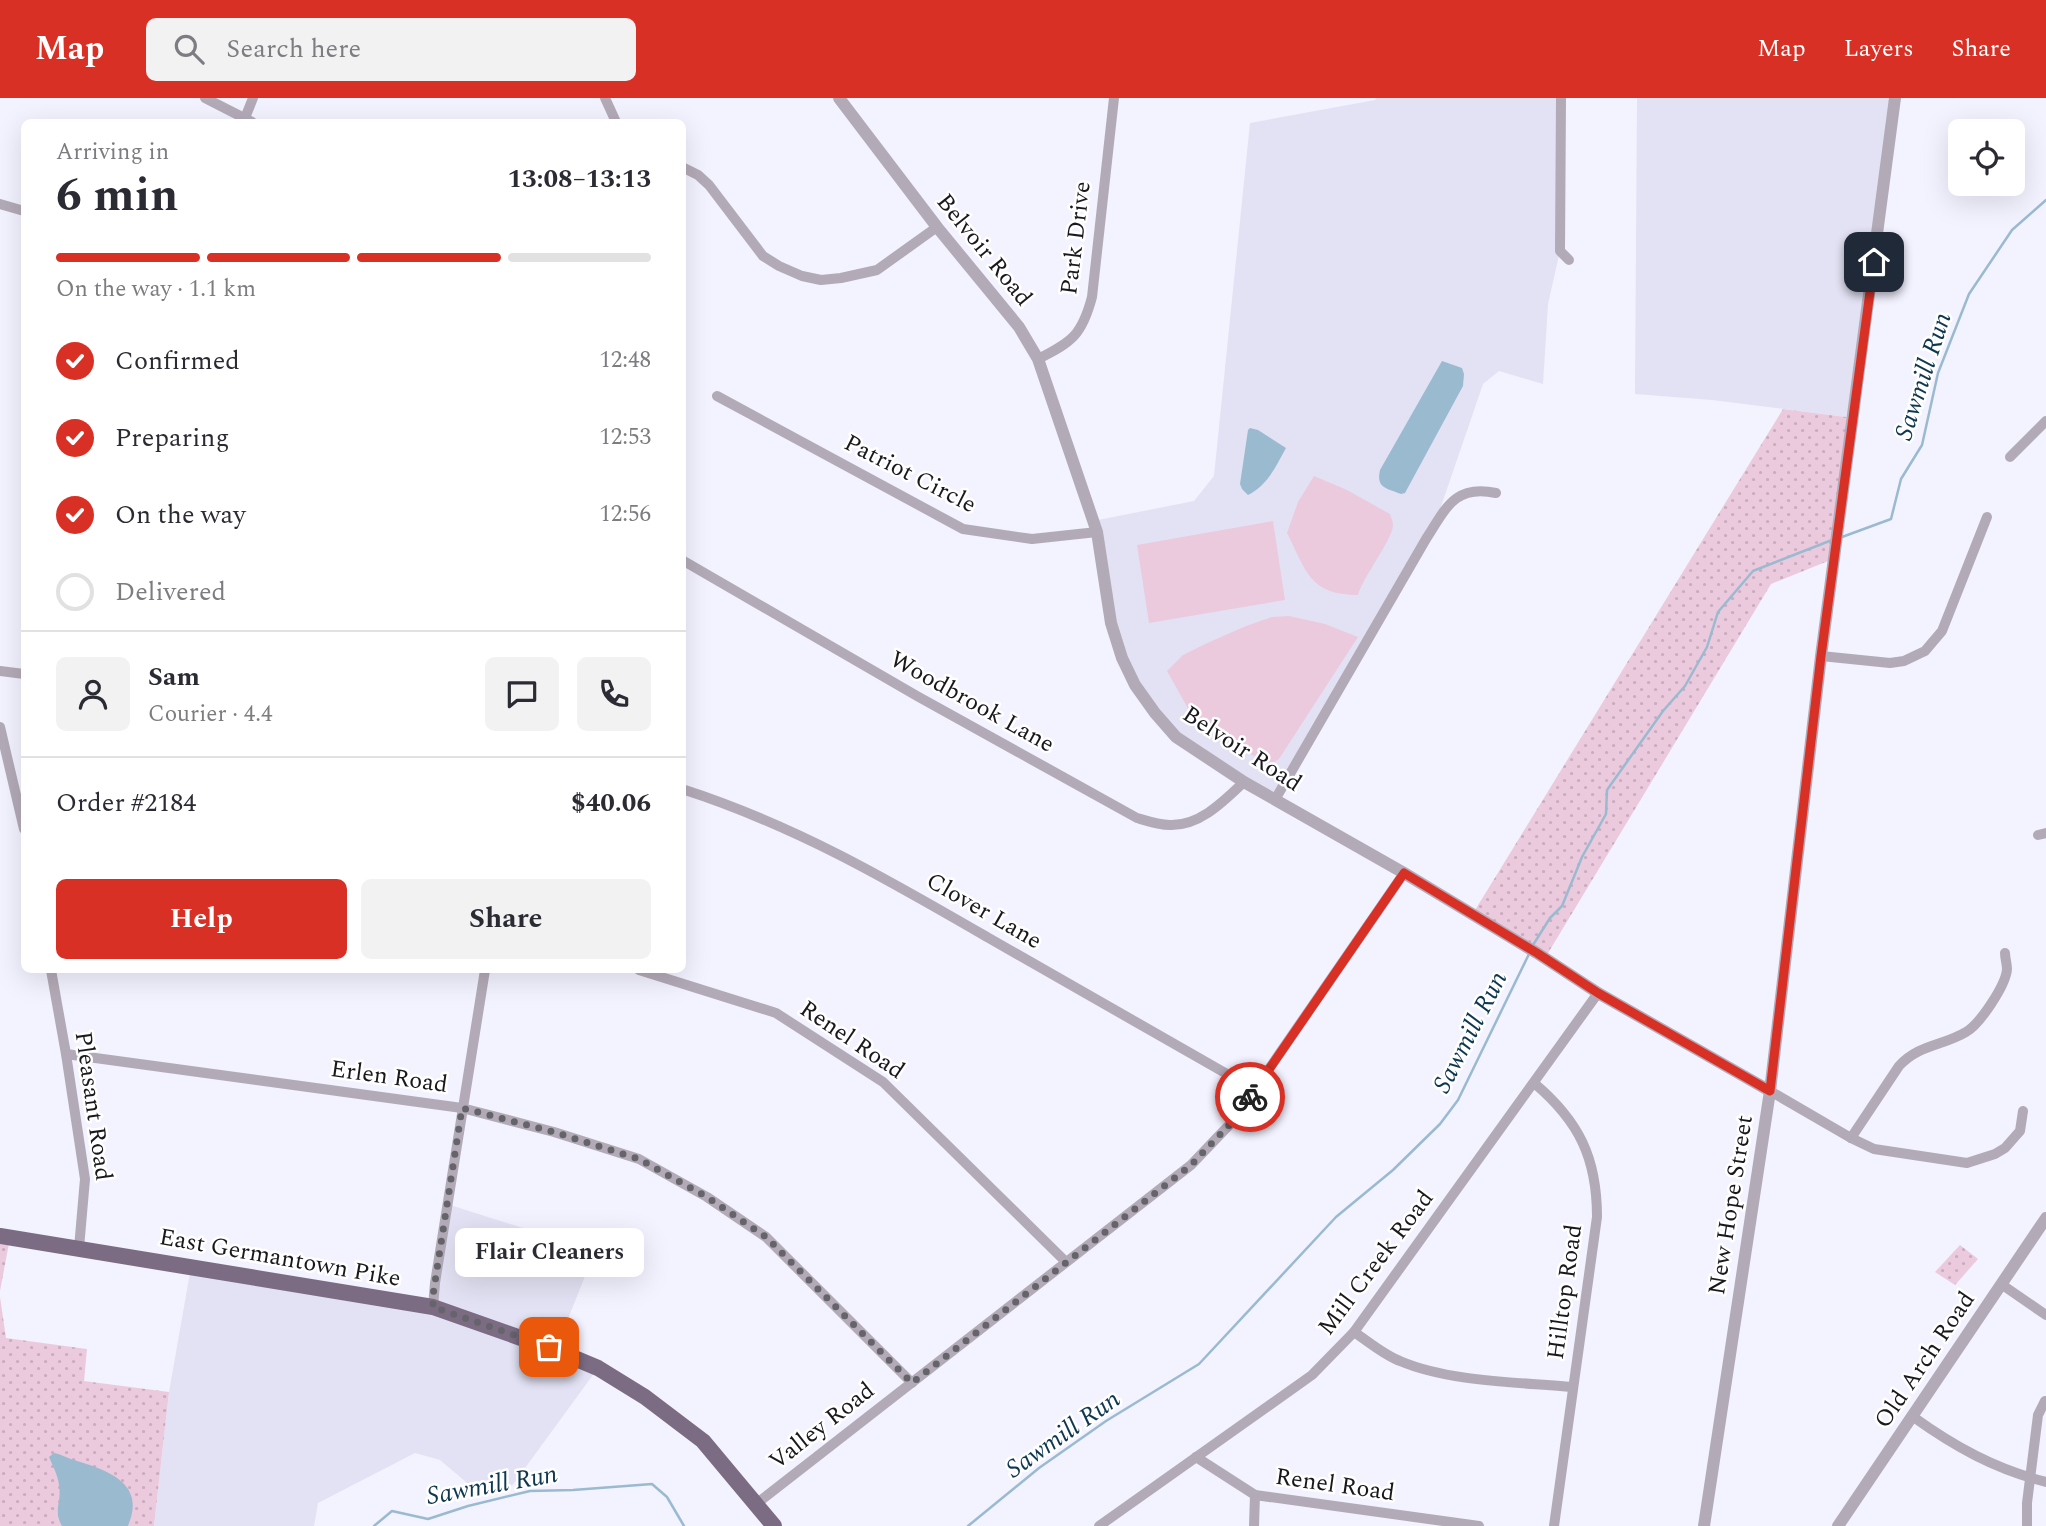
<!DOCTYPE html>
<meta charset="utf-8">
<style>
:root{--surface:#fff;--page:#f2f2f3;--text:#2b2b33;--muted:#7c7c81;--line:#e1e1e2;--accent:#d93025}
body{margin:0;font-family:Spectral,serif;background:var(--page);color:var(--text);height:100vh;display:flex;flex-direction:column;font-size:26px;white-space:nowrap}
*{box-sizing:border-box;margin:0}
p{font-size:23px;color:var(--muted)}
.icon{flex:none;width:38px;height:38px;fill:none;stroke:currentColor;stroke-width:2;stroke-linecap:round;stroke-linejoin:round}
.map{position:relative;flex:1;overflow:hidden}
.panel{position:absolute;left:21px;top:21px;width:665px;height:854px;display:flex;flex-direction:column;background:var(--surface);border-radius:10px;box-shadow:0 7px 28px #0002}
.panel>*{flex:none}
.buttons{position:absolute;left:1948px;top:21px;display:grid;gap:14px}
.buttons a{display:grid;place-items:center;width:77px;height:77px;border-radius:10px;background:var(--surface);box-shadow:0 7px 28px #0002;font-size:35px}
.pin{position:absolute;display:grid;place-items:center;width:60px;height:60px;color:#fff;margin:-30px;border-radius:14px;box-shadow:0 4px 10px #0006}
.courier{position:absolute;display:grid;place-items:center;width:70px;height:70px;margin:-35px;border:5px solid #d93025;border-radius:50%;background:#fff;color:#222;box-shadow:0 2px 9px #0007}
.bubble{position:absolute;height:49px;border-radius:10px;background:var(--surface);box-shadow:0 7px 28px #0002;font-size:23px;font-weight:700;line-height:49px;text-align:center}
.headline em{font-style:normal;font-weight:700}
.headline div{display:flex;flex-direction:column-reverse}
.headline{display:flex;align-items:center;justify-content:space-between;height:119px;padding:0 35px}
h1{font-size:46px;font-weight:700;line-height:52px}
.bar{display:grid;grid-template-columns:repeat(4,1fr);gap:10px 7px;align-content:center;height:84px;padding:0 35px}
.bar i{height:9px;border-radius:5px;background:var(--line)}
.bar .on{background:var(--accent)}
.bar p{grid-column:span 4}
.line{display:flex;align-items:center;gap:18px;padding:0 35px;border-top:2px solid var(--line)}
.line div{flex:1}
.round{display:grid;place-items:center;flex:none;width:74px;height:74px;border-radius:10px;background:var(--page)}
ol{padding:0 35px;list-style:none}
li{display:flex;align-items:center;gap:21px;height:77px}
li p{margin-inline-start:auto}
li .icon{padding:7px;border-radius:50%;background:var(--accent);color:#fff;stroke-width:4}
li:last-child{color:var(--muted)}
li i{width:38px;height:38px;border:4px solid var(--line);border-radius:50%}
.cta{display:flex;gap:14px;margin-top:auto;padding:14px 35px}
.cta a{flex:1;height:80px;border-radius:10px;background:var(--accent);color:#fff;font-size:28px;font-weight:700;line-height:80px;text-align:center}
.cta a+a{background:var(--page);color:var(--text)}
header{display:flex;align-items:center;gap:42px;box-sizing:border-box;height:98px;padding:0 35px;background:var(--accent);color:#fff}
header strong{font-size:33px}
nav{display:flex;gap:38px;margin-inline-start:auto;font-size:24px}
.search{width:490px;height:63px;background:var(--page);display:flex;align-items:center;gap:18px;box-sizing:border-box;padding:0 24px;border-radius:10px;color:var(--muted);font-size:26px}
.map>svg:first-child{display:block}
.built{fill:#e3e2f4}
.green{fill:#ebcade}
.park{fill:url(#park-dots)}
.water{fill:#9abad0}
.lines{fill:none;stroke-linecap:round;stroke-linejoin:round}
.stream{stroke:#9abad0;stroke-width:2.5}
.minor{stroke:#b3aab7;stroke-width:10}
.tertiary{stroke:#b3aab7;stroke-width:12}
.primary{stroke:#7c6c83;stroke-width:16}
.done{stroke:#65646b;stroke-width:7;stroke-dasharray:0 12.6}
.route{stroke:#d93025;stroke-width:9}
.labels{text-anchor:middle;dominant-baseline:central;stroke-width:5;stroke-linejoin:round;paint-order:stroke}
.street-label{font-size:24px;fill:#19181c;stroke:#fff}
.water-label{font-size:26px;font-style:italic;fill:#0e384f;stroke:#fff}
</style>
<header>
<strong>Map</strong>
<div class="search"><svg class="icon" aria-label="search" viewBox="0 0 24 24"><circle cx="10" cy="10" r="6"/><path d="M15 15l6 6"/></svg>Search here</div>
<nav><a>Map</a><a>Layers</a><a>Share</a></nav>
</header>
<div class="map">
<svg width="2046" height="1428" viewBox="0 0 2046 1428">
<defs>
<pattern id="park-dots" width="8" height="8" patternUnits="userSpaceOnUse" patternTransform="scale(1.75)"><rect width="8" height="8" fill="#ebcade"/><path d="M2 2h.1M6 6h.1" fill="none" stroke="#c9adbe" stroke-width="1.8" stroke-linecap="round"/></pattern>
</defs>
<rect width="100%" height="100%" fill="#f3f2ff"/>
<g class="built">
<polygon points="1376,0 1561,0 1560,153 1548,206 1543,286 1499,273 1483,286 1434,429 1276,700 1176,639 1122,560 1093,423 1194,403 1214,378 1250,25 1375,2"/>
<polygon points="1637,0 1895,0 1854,320 1712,302 1635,296"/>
<polygon points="447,1106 595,1153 556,1251 598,1270 509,1392 479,1395 440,1362 415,1355 318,1405 314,1428 154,1428 169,1294 191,1169 432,1209"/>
</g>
<g class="green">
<path d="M1314,378L1347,392L1390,416C1391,420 1393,423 1393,427C1393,441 1363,479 1358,497C1309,497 1306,472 1287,435L1298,404Z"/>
<polygon points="1273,423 1285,502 1149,525 1137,447"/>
<polygon points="1289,518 1325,526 1358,539 1279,661 1271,666 1252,657 1190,614 1167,573 1183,557 1205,546 1246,528 1272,519"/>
</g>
<g class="park">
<polygon points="1783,311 1854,320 1833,461 1771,486 1545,860 1472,817"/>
<polygon points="0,1138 10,1140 0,1193"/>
<polygon points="1960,1147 1978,1161 1955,1187 1935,1174"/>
<polygon points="0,1199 6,1240 87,1251 84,1283 169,1294 154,1428 0,1428"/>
</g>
<g class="water">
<path d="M1442,263L1462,270L1464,276L1463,288L1405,395L1401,396C1386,390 1376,390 1380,372Z"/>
<path d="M1250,330L1258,332L1286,350C1276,368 1268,387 1248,397L1242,391L1240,386L1248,332Z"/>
<path d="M54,1355C61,1356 67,1360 74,1362C107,1372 147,1385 128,1428H62C53,1412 62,1404 59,1387C58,1378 53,1368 49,1359Z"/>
</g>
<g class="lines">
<g class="stream">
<polyline points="1842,439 1891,421 1901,381 1922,347 1938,275 1969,196 2012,132 2046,102"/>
<polyline points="1533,847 1550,820 1562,808 1582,759 1606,716 1607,692 1663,613 1685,588 1707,549 1718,514 1753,473 1832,442"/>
<polyline points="374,1428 392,1413 428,1421 468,1408 530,1393 573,1392 652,1386 667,1399 684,1428"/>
<polyline points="968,1428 1039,1370 1106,1323 1199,1266 1336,1119 1393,1072 1440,1026 1458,1002 1529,856"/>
</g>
<g class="minor">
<polyline points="205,0 252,24"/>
<polyline points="605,0 616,24"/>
<polyline points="1561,0 1560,153 1569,162"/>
<polyline points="245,20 253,0"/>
<polyline points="682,69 698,77 709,87 763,158 779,168 802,178 821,182 841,180 877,172 937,129"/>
<polyline points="0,106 24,113"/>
<path d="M1038,261C1072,244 1082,237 1092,199L1114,0"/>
<polyline points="717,298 963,431 1032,441 1097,434"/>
<polyline points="2010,359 2046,323"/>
<path d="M682,462L917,598L1137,720C1147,723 1159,727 1170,727C1200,728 1224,703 1244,684"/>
<polyline points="1821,558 1890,565 1904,563 1925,553 1942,533 1987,419"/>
<polyline points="0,573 24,576"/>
<polyline points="0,629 24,731"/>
<path d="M682,691C794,727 887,781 987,839C1077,890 1166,941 1255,992"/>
<path d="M1276,700L1426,441C1446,410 1455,386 1496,395"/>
<polyline points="2038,737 2046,735"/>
<polyline points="51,872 66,956 85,1081 79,1150"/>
<polyline points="639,872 776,915 883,984 1066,1164"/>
<polyline points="66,956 462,1010 554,1034 639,1061 707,1099 766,1139 912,1285"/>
<path d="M1534,985C1579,1023 1597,1060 1597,1119L1554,1428"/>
<polyline points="1770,993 1851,1040 1874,1051 1967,1065 1995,1056 2005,1050 2020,1033 2023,1013"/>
<path d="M1851,1040L1899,968C1919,946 1943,948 1966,934C1980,926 2006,887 2007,871C2007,866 2005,860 2005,855"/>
<polyline points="2001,1186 2046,1217"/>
<polyline points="433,1209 435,1185 485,872"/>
<path d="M1354,1234C1369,1244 1384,1257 1400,1263C1449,1284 1519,1284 1572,1289"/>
<path d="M1912,1318C1955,1349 1995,1371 2046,1384"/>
<polyline points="1196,1359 1255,1397 1479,1428"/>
<polyline points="756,1406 1191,1067 1233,1023 1404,775"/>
<polyline points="1099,1428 1312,1277 1354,1234 1598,895"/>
<polyline points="1254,1428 1255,1397"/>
<polyline points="2027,1428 2027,1405 2038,1317 2045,1303"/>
</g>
<g class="tertiary">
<polyline points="839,0 937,129 1019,229 1038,261 1097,434 1111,525 1122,560 1135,587 1155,615 1176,639 1244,684 1404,775 1537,855 1598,895 1770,993"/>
<polyline points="1704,1428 1770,993 1821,558 1895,0"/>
<polyline points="1838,1428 2046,1120"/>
</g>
<polyline class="primary" points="0,1138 433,1209 555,1252 598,1270 645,1299 703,1343 774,1428"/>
</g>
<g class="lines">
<polyline class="done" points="549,1249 433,1209 433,1197 462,1010 554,1034 639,1061 707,1099 766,1139 912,1285 1191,1067 1233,1023 1250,999"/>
<polyline class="route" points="1250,999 1404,775 1537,855 1598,895 1770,993 1821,558 1874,164"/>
</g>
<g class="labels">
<g class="street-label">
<text transform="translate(1076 140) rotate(-83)">Park Drive</text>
<text transform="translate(984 152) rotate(51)">Belvoir Road</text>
<text transform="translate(910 376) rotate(27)">Patriot Circle</text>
<text transform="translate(972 604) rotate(29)">Woodbrook Lane</text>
<text transform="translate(1242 651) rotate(33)">Belvoir Road</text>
<text transform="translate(984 813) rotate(30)">Clover Lane</text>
<text transform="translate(852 942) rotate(34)">Renel Road</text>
<text transform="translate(389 979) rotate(8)">Erlen Road</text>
<text transform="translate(93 1008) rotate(82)">Pleasant Road</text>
<text transform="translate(1731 1107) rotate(-81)">New Hope Street</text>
<text transform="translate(280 1160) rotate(10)">East Germantown Pike</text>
<text transform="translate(1376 1165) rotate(-53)">Mill Creek Road</text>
<text transform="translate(1565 1194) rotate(-82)">Hilltop Road</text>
<text transform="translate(1925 1262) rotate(-56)">Old Arch Road</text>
<text transform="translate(822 1328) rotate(-38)">Valley Road</text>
<text transform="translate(1335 1387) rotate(8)">Renel Road</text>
</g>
<g class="water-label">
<text transform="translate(1923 278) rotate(-72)">Sawmill Run</text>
<text transform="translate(1470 934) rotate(-63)">Sawmill Run</text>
<text transform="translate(1063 1336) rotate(-35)">Sawmill Run</text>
<text transform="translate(492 1387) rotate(-10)">Sawmill Run</text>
</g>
</g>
</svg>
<div class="buttons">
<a><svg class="icon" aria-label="locate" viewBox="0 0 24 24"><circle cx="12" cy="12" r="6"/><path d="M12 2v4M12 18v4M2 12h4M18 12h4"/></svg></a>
</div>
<div class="pin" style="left:549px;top:1249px;background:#ea580c"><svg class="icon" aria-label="bag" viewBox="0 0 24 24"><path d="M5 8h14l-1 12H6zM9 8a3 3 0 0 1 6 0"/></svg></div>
<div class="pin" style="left:1874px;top:164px;background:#1f2937"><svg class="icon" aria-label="home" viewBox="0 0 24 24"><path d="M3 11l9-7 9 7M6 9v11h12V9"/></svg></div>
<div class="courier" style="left:1250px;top:999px"><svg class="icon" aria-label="bike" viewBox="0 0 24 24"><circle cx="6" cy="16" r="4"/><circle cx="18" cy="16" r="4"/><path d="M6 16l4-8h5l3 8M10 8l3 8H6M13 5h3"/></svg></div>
<div class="bubble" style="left:455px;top:1130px;width:189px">Flair Cleaners</div>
<section class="panel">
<div class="headline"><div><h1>6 min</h1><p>Arriving in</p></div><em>13:08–13:13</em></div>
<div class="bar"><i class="on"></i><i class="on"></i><i class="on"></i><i></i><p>On the way · 1.1 km</p></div>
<ol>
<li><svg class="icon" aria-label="check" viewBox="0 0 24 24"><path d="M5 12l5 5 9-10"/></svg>Confirmed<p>12:48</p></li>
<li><svg class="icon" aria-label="check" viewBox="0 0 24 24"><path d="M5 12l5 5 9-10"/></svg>Preparing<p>12:53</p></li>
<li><svg class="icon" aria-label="check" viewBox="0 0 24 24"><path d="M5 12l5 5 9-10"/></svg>On the way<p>12:56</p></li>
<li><i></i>Delivered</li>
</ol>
<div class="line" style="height:126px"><a class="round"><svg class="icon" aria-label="person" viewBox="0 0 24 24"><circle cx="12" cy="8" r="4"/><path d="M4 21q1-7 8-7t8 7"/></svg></a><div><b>Sam</b><p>Courier · 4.4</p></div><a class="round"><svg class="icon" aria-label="chat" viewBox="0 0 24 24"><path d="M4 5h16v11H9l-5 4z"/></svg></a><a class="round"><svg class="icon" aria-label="phone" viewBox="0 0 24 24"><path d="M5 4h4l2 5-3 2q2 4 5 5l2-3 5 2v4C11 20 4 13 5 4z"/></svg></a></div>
<div class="line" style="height:91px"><div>Order #2184</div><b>$40.06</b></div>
<div class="cta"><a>Help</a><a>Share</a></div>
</section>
</div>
